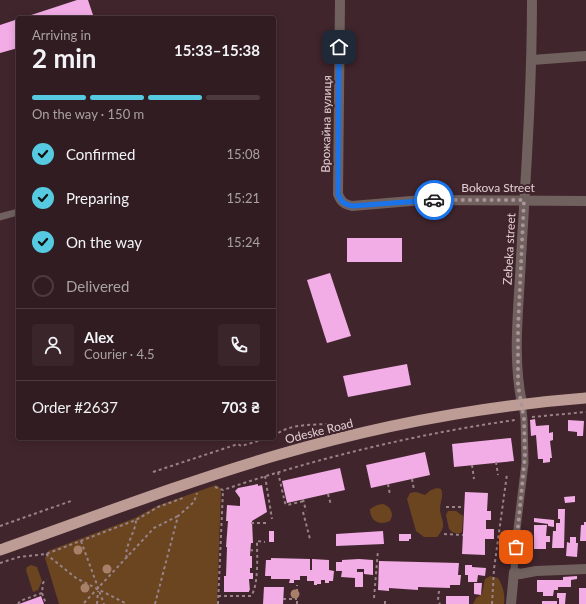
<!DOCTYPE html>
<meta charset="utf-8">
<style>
:root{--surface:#311c21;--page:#39252a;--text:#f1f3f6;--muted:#a8a1a5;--line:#4c3a3f;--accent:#55cae0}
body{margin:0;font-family:Lato,sans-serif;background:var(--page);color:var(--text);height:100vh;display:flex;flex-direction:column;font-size:15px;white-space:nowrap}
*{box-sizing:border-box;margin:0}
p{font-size:13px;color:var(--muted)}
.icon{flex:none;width:22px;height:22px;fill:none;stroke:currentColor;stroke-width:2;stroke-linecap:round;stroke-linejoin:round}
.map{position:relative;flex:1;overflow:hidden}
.drawer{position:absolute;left:16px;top:16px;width:260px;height:424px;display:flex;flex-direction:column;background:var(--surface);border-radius:4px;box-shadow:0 2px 10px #0003,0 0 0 1px var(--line)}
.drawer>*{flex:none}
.pin{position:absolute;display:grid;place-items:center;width:34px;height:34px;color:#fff;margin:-17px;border-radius:8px;box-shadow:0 2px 6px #0006}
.courier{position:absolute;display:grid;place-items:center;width:40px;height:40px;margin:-20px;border:3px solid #1a73e8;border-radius:50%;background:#fff;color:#222;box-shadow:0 1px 5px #0007}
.head em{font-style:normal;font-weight:700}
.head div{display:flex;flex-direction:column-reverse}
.head{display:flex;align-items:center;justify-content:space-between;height:68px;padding:0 16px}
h1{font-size:26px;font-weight:700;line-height:30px}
.bar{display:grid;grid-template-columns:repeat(4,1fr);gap:6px 4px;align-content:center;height:48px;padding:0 16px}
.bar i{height:5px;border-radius:3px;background:var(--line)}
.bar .current{background:var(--accent)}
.bar p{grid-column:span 4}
.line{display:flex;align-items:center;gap:10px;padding:0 16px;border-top:1px solid var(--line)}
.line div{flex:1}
.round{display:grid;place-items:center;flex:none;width:42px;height:42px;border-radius:4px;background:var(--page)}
ol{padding:0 16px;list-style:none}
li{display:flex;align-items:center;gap:12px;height:44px}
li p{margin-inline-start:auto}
li .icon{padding:4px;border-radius:50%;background:var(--accent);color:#111;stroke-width:4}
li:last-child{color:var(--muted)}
li i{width:22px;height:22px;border:2px solid var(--line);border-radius:50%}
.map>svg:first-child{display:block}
.green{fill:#6a4520}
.building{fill:#f2ace6}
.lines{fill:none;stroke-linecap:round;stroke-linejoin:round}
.path{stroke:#998288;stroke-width:2;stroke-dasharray:3 3;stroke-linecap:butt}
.service{stroke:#70615e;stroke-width:7}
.minor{stroke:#70615e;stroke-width:10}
.trunk{stroke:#bd9c95;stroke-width:11}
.tree{fill:#a87f69}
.done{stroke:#aa9499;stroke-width:4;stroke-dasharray:0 7.2}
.route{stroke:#1a73e8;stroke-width:5}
.labels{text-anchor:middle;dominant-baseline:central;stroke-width:4;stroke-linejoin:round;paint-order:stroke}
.street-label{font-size:12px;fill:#e2cfd3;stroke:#41252c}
</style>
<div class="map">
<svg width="586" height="604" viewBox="0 0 586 604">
<rect width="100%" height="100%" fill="#41252c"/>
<g class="green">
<polygon points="216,485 223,490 221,490 217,604 59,604 45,558 48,551 135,518 157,506"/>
<path d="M437,488L441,489C444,496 440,502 440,509C441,522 448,524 437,537H424L416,531L407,499L410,493L416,492L425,495L431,490Z"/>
<path d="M383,504C389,506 392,510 392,516L390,521C379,526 370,521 370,509L377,505Z"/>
<path d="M448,511H456L463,516L462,532C457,535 452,533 449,529L446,515Z"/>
<polygon points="31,565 37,567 42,581 38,590 33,592 26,570 27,567"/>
<path d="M490,576L498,578C503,586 505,594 504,604H473L476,598L482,594L485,579Z"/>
</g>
<g class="building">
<polygon points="77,0 88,0 94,18 22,18"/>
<polygon points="18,19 18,48 0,53 0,25"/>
<rect x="347" y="238" width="55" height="24"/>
<polygon points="330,273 351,336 327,343 307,280"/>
<polygon points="407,364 411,385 348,397 343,376"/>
<polygon points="535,419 536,426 549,425 549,433 553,432 553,440 550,441 552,458 550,458 550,462 543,463 543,459 538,459 536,435 531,436 530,420"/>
<polygon points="568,420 584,421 583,436 577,436 577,432 568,431"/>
<polygon points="511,438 514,461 454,467 452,444"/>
<polygon points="425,452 430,475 371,488 366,465"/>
<polygon points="340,468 345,490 287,503 282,481"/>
<polygon points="258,484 258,486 262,485 267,512 252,521 253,543 251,543 250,556 252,556 252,568 250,568 250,573 253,573 253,579 249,579 250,591 249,590 249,592 224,592 224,576 226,576 227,547 226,547 228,521 226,521 227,505 240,506 240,498 235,491 238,488"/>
<polygon points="465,492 488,493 487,511 491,511 491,520 486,520 486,529 494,529 494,539 485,539 485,555 462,554"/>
<polygon points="575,496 575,502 565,503 564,497"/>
<polygon points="558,509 565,509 564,548 552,548 553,531 556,531 556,523 560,523 560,519 558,519"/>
<polygon points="534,518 554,520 554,527 548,526 548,524 534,522"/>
<polygon points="584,522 586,522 586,541 580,541 581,525 584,525"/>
<polygon points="534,525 547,525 546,536 550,536 550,542 546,542 546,549 534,549"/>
<rect x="269" y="531" width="5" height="11"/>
<polygon points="383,531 384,544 336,546 336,534"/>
<polygon points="399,534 411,534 411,539 409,539 409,541 399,541"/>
<polygon points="570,537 576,537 576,543 578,543 577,557 566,556 567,542 570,543"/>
<polygon points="271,558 310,559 310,570 312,570 312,559 329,560 329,570 334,571 333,581 329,581 329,583 325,583 325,580 321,580 321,584 317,584 317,585 314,585 314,581 307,581 307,576 300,576 300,580 294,580 294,583 289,583 290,579 271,579 271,576 265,576 266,560 271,560"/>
<polygon points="359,559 373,560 373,575 364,574 364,569 357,569 357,572 363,572 363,587 355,587 355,578 341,577 342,571 336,571 336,562 342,562 342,560"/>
<polygon points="379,561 459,563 458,575 461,575 460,585 450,585 450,588 418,587 418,590 389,588 389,591 378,590"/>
<polygon points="465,565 472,565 472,567 486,568 485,576 478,575 477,582 468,582 468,575 465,575"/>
<polygon points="577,576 577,579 571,580 571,587 558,587 558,590 554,590 553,596 543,596 543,592 537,592 537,580 563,580 563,577"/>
<polygon points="474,583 482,583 481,595 474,594"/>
<polygon points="264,587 284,587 283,604 263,604"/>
<rect x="579" y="588" width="7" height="16"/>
<polygon points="557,593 566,593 565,604 559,604 559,598 557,598"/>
<polygon points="41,596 44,604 19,604"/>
<rect x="446" y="596" width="23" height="8"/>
<rect x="542" y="601" width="15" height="3"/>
</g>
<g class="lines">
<g class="path">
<polyline points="532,417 586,412"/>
<path d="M274,437C285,424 311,425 327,424L328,430"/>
<polyline points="496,462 498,475"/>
<polyline points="472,465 474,479"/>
<polyline points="153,472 238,444 241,446 269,438"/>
<polyline points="278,472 285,503 287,505 304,501"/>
<polyline points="265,476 272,519"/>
<polyline points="412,479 414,490"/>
<polyline points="388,484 390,495"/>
<path d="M215,487L223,490C317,458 416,434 515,420"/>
<polyline points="328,494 331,505"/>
<polyline points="303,499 306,511"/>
<polyline points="446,507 464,507"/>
<polyline points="303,512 310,539"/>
<polyline points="251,523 266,523"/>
<polyline points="0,526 71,501"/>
<polyline points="444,534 463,535"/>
<polyline points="81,541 104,604"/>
<polyline points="250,550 257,551"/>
<polyline points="46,554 76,578 127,604"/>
<path d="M127,558C123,549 136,531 136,520"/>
<polyline points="0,563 19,557 46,554 54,551 136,520 158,507 183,498"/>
<polyline points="439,591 438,600 440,604"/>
<polyline points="42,593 46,604"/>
<path d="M218,596H251C259,585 257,555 257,541L265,542"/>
<polyline points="374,598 378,550"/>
<polyline points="283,599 297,599"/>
<polyline points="84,603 154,528 178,516"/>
<polyline points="18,604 20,601 42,593 43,583 46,579"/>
<polyline points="97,604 98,591"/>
<polyline points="155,604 178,516 194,502 197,493"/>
<polyline points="218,604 223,490"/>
<polyline points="297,604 297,585"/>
<polyline points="385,604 385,598"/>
<polyline points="492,604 494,569 507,474"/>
</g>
<g class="service">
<polyline points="0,217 18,212"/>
<polyline points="514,572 516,537 525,463 524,419 522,403"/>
</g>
<g class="minor">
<path d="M340,0L338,194C341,202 344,204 352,206L423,200L586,201"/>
<polyline points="532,60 586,56"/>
<path d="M522,403C512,357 519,306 521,258C526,172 532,86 532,0"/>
<polyline points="511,604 514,572 520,574 536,571 586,569"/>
</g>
<path class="trunk" d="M0,550C91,518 182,483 274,456C376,426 481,406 586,398"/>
</g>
<g class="tree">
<circle cx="78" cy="550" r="4.5"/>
<circle cx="107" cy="569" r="4.5"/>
<circle cx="85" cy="588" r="4.5"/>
<circle cx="295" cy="594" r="4.5"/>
</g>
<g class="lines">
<polyline class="done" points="434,200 524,200 518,328 518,385 524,419 525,456 516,547"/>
<path class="route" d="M339,47L338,194C341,202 344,204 352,206L434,200"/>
</g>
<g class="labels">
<g class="street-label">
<text transform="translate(326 124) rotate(-89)">Врожайна вулиця</text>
<text x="498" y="187">Bokova Street</text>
<text transform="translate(509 249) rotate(-87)">Zebeka street</text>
<text transform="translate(319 431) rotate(-14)">Odeske Road</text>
</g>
</g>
</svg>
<div class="pin" style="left:516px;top:547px;background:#ea580c"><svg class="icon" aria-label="bag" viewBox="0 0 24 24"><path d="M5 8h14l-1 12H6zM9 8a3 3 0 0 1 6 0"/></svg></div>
<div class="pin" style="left:339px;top:47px;background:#1f2937"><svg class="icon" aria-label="home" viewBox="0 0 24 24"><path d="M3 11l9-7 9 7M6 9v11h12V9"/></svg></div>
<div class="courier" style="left:434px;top:200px"><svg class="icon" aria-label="car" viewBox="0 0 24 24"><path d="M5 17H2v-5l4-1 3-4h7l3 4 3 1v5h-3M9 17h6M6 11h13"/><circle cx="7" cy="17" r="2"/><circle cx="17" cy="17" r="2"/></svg></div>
<section class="drawer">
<div class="head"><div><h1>2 min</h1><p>Arriving in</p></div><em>15:33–15:38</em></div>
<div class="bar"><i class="current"></i><i class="current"></i><i class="current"></i><i></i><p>On the way · 150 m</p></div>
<ol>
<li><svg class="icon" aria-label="check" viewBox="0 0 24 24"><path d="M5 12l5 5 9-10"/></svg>Confirmed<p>15:08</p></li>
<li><svg class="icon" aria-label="check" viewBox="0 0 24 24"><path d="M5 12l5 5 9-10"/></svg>Preparing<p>15:21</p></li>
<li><svg class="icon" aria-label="check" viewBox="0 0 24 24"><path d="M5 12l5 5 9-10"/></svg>On the way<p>15:24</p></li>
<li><i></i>Delivered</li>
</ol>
<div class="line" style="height:72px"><a class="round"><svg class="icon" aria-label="person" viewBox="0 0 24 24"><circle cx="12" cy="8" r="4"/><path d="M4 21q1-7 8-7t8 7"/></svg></a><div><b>Alex</b><p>Courier · 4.5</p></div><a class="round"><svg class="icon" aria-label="phone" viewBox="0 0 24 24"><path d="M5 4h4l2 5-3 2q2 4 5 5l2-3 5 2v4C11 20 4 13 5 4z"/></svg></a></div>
<div class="line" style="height:52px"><div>Order #2637</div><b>703 ₴</b></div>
</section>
</div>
